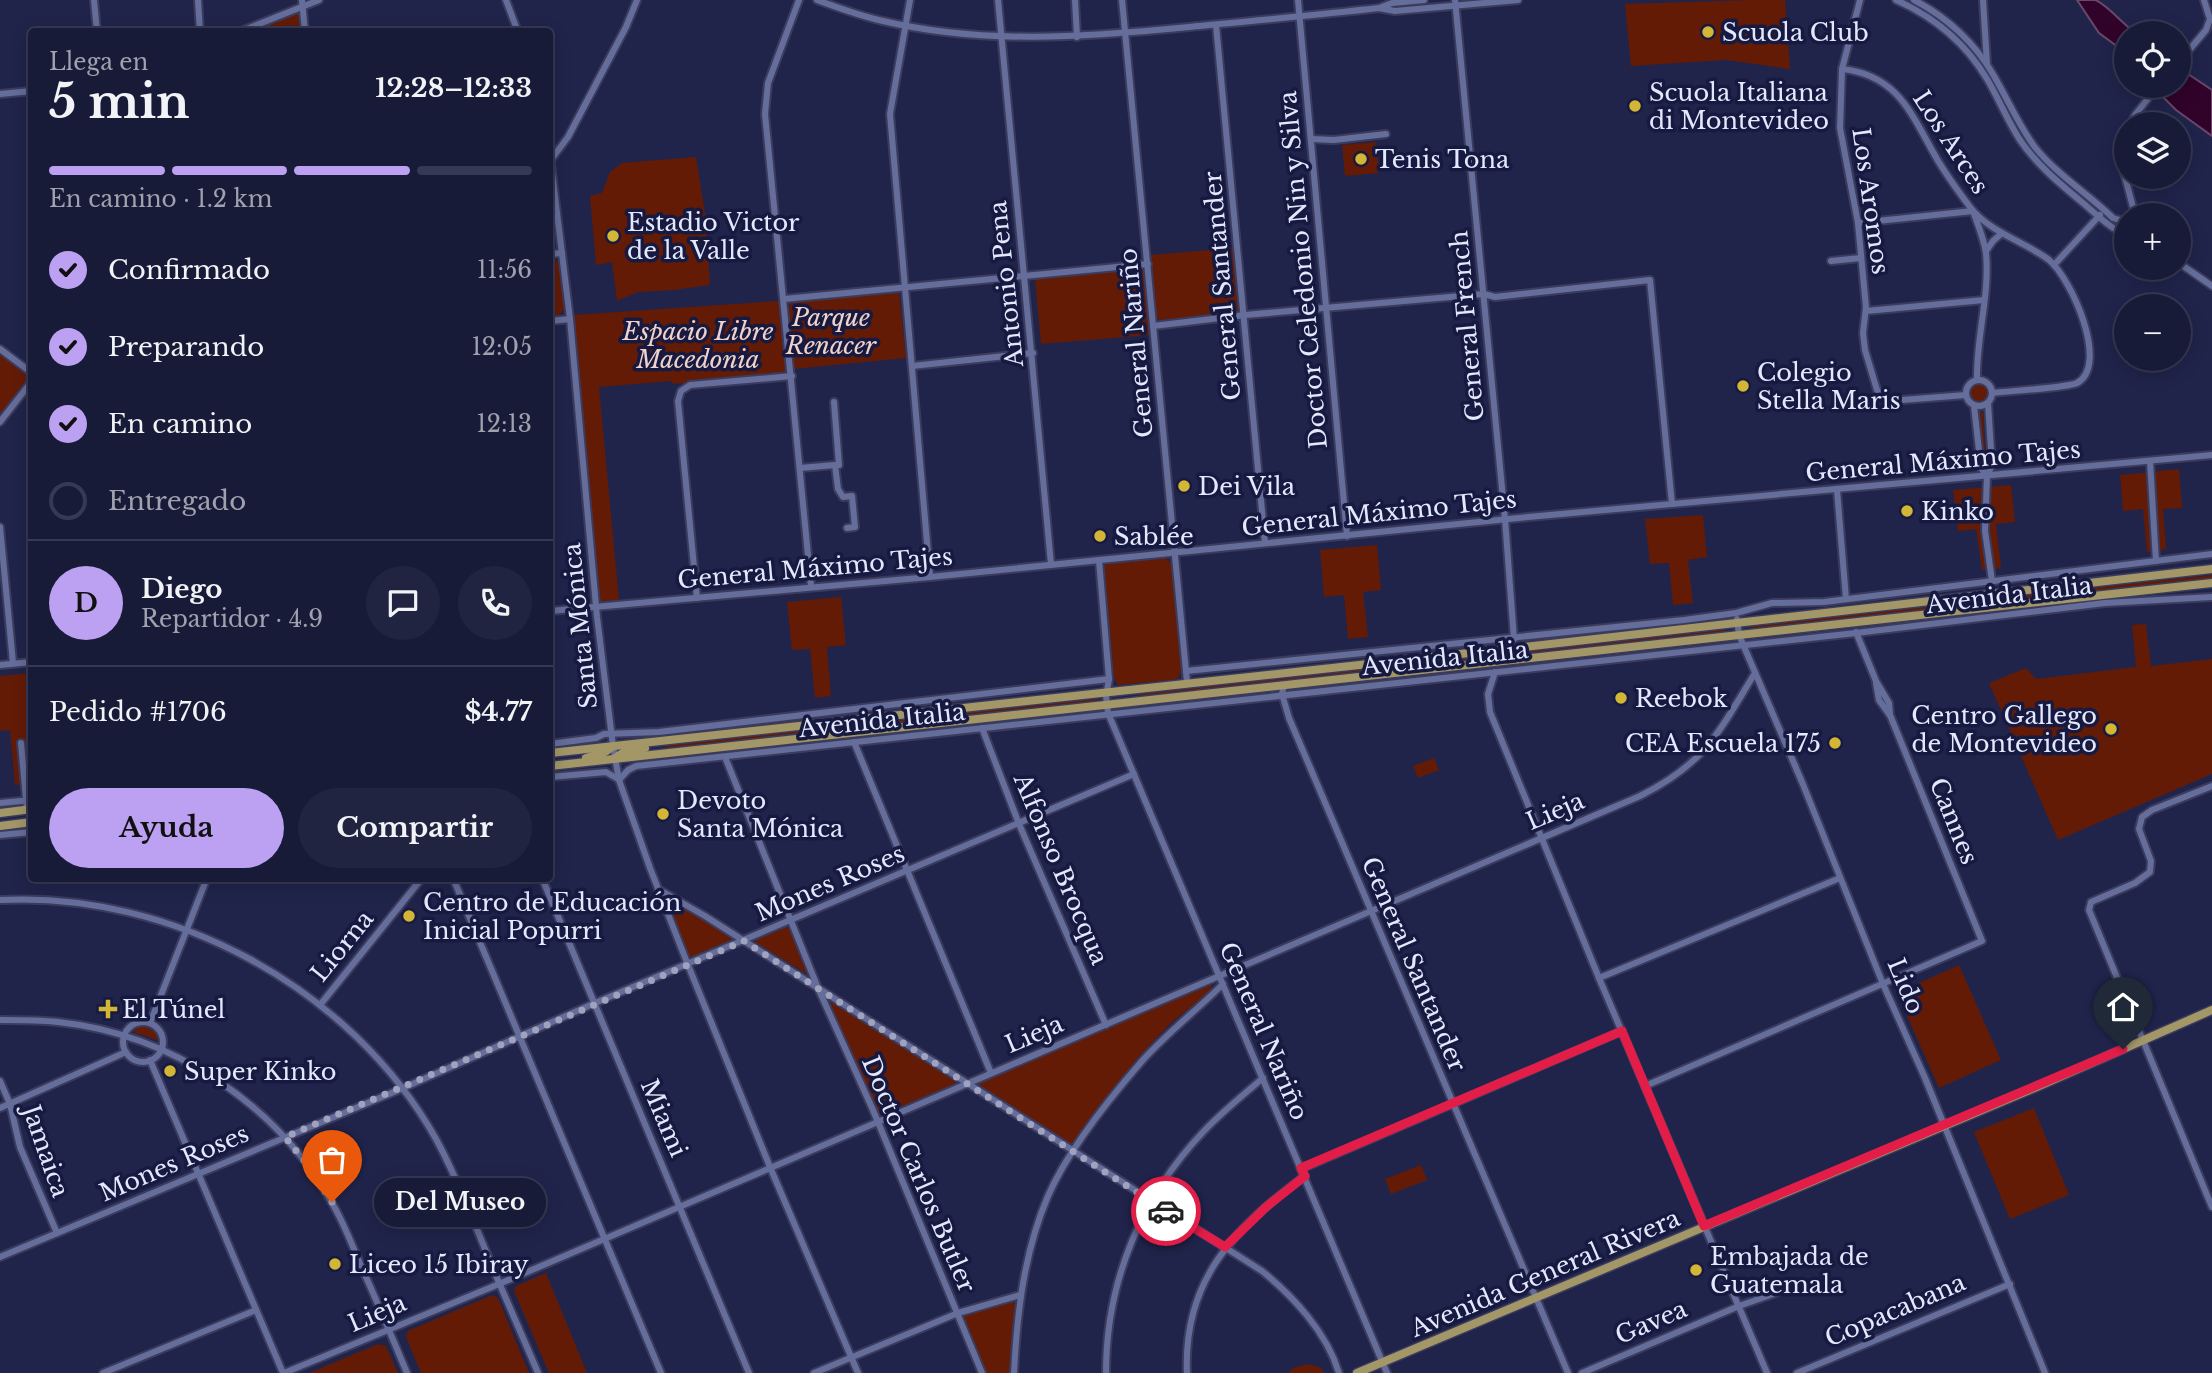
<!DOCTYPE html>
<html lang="es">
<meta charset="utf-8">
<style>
:root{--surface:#181b38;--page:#212440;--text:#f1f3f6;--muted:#9fa1ae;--line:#363953;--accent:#bca0f2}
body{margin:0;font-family:"Libre Baskerville",serif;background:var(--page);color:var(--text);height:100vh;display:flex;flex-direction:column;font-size:26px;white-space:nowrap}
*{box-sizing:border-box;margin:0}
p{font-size:23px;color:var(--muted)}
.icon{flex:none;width:38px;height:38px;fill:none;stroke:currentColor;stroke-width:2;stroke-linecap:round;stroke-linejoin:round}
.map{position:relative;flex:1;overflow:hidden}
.panel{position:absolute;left:28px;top:28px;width:525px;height:854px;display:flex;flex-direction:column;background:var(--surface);border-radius:7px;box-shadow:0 4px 18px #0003,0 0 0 2px var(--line)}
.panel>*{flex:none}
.fabs{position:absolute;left:2114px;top:21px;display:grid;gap:14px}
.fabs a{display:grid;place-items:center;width:77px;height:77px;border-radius:50%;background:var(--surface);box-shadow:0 4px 18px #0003,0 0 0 2px var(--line);font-size:35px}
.pin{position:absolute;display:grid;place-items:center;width:60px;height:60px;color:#fff;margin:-72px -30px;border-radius:50% 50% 50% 0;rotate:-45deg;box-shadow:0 0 7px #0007}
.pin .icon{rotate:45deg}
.courier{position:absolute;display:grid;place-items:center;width:70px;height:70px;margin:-35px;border:5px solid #e11d48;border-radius:50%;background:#fff;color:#222;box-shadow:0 2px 9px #0007}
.bubble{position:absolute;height:49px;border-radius:24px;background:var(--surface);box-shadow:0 4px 18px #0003,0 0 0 2px var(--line);font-size:23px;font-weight:700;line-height:49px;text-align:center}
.overview em{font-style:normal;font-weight:700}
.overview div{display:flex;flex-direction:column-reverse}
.overview{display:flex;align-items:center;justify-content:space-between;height:119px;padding:0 21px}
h1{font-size:46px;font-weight:700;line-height:52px}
.bar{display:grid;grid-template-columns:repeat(4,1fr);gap:10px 7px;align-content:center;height:84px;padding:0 21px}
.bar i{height:9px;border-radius:5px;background:var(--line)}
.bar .current{background:var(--accent)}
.bar p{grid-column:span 4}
.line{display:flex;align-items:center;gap:18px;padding:0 21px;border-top:2px solid var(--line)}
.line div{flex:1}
.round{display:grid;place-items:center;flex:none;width:74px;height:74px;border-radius:37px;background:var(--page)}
ol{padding:0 21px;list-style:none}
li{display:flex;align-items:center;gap:21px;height:77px}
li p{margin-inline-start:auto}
li .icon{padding:7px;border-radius:50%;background:var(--accent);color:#111;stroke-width:4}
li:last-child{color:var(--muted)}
li i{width:38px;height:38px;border:4px solid var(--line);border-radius:50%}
.action{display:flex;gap:14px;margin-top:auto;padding:14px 21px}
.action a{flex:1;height:80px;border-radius:42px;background:var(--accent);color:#111;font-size:28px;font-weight:700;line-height:80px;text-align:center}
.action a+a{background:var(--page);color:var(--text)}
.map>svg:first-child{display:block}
.green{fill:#631b06}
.water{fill:#31032a;stroke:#674869;stroke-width:2}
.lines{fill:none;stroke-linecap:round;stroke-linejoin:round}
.minor-casing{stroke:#3b3c5d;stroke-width:10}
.major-casing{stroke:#3b3c5d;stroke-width:11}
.minor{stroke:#656d9b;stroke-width:6}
.major{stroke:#a39768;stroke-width:8}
.done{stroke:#9fa3bf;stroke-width:7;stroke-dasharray:0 12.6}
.route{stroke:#e11d48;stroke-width:9}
.poi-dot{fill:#d3b635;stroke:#171a40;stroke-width:2.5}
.labels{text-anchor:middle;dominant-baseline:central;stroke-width:7;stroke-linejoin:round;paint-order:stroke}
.poi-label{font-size:24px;fill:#e4e8fd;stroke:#171a40;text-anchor:start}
.street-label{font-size:24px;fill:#e4e8fd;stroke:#171a40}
.park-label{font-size:24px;font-style:italic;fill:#f1d2ca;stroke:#171a40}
</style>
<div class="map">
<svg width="2212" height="1373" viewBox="0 0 2212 1373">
<rect width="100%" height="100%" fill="#20244b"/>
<g class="green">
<polygon points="1751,0 1785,0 1790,69 1726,60 1631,66 1625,4"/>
<polygon points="294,12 301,14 302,31 244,32"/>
<polygon points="1988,73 2027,141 2040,158 2098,209 2057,178 2020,137"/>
<polygon points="1376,142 1379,173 1345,176 1342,145"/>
<polygon points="696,157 706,220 710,285 674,290 638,292 617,301 612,262 596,265 590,196 602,193 610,172 622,163"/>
<polygon points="1233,248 1239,311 1233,315 1159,320 1155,313 1151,255"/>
<polygon points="550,259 556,260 560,264 564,309 559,316 550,317"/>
<polygon points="1135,268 1140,268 1144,273 1150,335 1041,344 1035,279"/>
<polygon points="896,291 899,293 906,358 793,369 788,312 791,302"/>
<polygon points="778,301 781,303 787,368 784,375 673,384 672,381 599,387 619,600 599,602 573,315"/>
<polygon points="0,351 24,371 28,377 27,382 0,414"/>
<circle cx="1979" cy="393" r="11"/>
<polygon points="1980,411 1983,413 1986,468 1983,466 1978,413"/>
<polygon points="2179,469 2182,508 2163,509 2166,549 2147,552 2143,509 2123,511 2120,475"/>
<polygon points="2011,485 2015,522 1996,524 2001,568 1982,570 1976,529 1958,531 1953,490"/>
<polygon points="1703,515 1707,557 1688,560 1693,603 1673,605 1669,563 1650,564 1645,519"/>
<polygon points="1377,545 1381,590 1363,592 1368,637 1348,639 1344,595 1324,597 1320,550"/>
<polygon points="1164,557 1172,564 1182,666 1179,678 1172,680 1118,685 1114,677 1104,566 1109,562"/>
<polygon points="2212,575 2212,581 1752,630 1750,627 1752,625"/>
<polygon points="841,597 846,645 827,647 831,696 815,698 810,649 792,650 787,602"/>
<polygon points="2146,624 2151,666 2212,659 2212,774 2058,840 1989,683 2026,668 2036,679 2136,667 2132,625"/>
<polygon points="1724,627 1724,633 1142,696 1138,695 1138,693"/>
<polygon points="31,673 32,728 29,729 31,783 15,785 10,730 0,731 0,676"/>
<polygon points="1097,696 1098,700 1093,702 667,749 664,745 666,743"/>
<polygon points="1434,758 1439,770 1418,778 1413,766"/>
<polygon points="665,897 733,937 733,941 696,958 690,957"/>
<polygon points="784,926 792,931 812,977 756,943 755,939 757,937"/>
<polygon points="1959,965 2001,1060 1939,1088 1897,993"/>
<polygon points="1211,983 1212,986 1208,993 1170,1024 1136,1060 1071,1145 978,1088 979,1081"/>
<polygon points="833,999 958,1081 958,1083 878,1116 830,1005 830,1001"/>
<polygon points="141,1026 153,1029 158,1037 157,1040 135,1033 134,1029"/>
<polygon points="2034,1108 2069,1195 2010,1219 1974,1132"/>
<polygon points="1421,1165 1427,1180 1391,1194 1385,1179"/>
<polygon points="546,1273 587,1373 549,1373 514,1291 516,1286"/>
<polygon points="492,1295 498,1298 529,1373 421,1373 406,1337 408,1331"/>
<polygon points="1009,1300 1013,1301 1015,1305 1010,1373 985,1373 963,1318 965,1314"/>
<polygon points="378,1344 386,1346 398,1373 309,1373"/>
<polygon points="1307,1364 1320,1367 1325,1373 1288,1373 1293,1368"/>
</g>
<g class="water">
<path d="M2077,0C2082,0 2090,0 2095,0C2106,3 2124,26 2136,33H2126V57L2118,47L2099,33Z"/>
<polygon points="2179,68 2212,90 2212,136 2176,110 2152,86 2179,86"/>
</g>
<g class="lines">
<defs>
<g id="minor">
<polyline points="94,0 97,32"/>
<polyline points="198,0 200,32"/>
<polyline points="302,0 305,32"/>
<polyline points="506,0 518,32"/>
<polyline points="799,0 768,83 765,114 811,586"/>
<path d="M817,0C839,8 860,16 883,21C984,45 1086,37 1189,27C1252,21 1316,15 1379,8L1395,11L1518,0"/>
<polyline points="910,0 890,114 930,577"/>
<polyline points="998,0 1051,564"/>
<polyline points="1075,0 1077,37"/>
<polyline points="1122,0 1187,682"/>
<polyline points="1298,0 1347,536"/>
<polyline points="1455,0 1505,519 1514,639"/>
<polyline points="1860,0 1842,69 1840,128 1858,223 1866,307 1863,333 1865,350 1877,390 1889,401 1966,395"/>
<path d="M1896,0C1934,17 1965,42 1987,79C1999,99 2007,120 2020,140C2037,165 2060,184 2083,203C2097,215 2110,228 2126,235"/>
<path d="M1914,0C1947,17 1976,44 1994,76C2008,100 2018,124 2034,146C2056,174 2087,193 2113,218L2126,222"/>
<polyline points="1983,0 1987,64"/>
<polyline points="2204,0 2209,16"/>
<polyline points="1379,8 1392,3 1424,0"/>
<polyline points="1216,25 1265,543"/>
<polyline points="239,32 319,0"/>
<polyline points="2179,62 2206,30 2210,19"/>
<path d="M1842,69C1899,75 1912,116 1937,159C1947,176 1958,191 1970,207C1990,233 2024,241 2049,260C2071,278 2110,365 2077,383C2067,388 2007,391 1992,393"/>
<polyline points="0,94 32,91"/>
<polyline points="2131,124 2135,115 2158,86"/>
<polyline points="2126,138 2123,169 2135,215"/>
<polyline points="1311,139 1334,140 1386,134"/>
<polyline points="550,156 570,319 597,617 613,746 619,780 650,868 688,965 770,1167 858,1373"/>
<polyline points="550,161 568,137 626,27 637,0"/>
<polyline points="2136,208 2145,215"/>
<path d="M1858,223L1973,211C1978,225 1984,239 1986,253C1990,296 1976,337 1977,380"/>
<polyline points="1986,251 1993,241 2002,233"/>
<polyline points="550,254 562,253"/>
<polyline points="1831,261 1861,258"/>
<polyline points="2179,263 2212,286"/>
<polyline points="2054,265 2100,215"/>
<polyline points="784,299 1148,264"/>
<polyline points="1866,311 1984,300"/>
<polyline points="550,321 570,319"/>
<polyline points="1153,326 1245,315 1484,294 1495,297 1650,280 1672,504"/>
<polyline points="0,349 32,373"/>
<polyline points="912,366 1033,353"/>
<circle cx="1979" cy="393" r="13"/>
<polyline points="834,402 839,465 835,465 838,489 843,497 852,496 855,527 847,528"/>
<polyline points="1974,406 1981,468 1987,476"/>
<polyline points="0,422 32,381"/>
<polyline points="2150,461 2156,561"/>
<polyline points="800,468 835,465"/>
<polyline points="1987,476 1985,531 1992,581"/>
<polyline points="1987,476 1992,465 1988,403"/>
<polyline points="1837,490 1846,599"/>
<polyline points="0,527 13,663"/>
<polyline points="1099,560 1109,679 1106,696 1108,713 1387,1373"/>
<polyline points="697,598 678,401 681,391 690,385 792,376"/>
<polyline points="550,611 930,577 1528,517 2212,455"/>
<polyline points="1737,619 1739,635 1802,782 1883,984 1925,1078 2045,1373"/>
<polyline points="0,665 32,662"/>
<polyline points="1186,671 1684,620 1736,613 1772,603 1824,602 2212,554"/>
<polyline points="1495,672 1488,694 1490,712 1599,978 1767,1373"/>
<polyline points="1876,683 1879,700 1889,714"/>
<polyline points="1284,685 1282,694 1289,718 1568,1373"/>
<polyline points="982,728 1019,824 1106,1025"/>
<polyline points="854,742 991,1073"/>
<polyline points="21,743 27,810"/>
<polyline points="550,744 596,738 604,734 659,732 1109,679"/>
<polyline points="725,757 818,988 873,1110 982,1373"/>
<polyline points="550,777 606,772 618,779"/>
<polyline points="619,780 628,770 636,766 1856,633 2105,603 2212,597"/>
<polyline points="2212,786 2152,810 2142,817 2139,829 2151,861 2150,872 2135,883 2091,902 2089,910 2212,1207"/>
<polyline points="0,803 32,800"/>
<polyline points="0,835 32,832"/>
<polyline points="453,878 661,1373"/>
<polyline points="542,878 749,1373"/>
<path d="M658,889L705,916L1262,1271C1294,1297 1327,1333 1339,1373"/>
<path d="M0,900C172,891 351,988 436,1139C458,1179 474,1223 492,1266C507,1302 523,1337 538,1373"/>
<polyline points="1599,978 1840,878"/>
<polyline points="320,1005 422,878"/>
<path d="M0,1020C19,1020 39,1020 58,1022C171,1034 277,1104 332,1203C344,1223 352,1245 361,1266C377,1301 392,1337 407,1373"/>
<circle cx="143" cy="1042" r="20"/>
<polyline points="150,1023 207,878"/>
<polyline points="150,1060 283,1373"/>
<polyline points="0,1081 10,1104 20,1147 57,1233"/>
<polyline points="1645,1086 1982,941 1890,715 1889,703 1876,681 1856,632"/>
<polyline points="0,1108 126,1052"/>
<polyline points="1301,1169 1622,1031"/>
<polyline points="0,1257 401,1089 595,1003 1134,774"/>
<polyline points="103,1373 256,1310"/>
<path d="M284,1373L499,1284L1640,796C1706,763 1718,733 1755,673"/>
<polyline points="814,1373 958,1313 1020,1295"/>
<path d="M1014,1373C1017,1313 1024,1252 1048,1196C1068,1150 1109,1099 1142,1061C1167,1033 1197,1010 1223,984"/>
<path d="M1106,1373C1106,1282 1141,1197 1204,1131C1222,1112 1243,1095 1263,1078"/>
<path d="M1187,1373C1183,1279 1235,1228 1305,1176"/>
<polyline points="1582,1373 1739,1306 1776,1293"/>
<polyline points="1797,1373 2010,1284"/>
</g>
<g id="major">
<polyline points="550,753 1515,648 2212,569"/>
<polyline points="586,758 605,752 612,747"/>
<polyline points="615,758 624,752 645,748"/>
<polyline points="550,766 2212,583"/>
<polyline points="0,813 32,809"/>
<polyline points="0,826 32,822"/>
<polyline points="1357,1373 2039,1086 2212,1010"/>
</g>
</defs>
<use href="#minor" class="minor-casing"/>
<use href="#major" class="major-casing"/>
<use href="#minor" class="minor"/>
<use href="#major" class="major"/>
</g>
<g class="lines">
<polyline class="done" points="332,1202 307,1164 285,1137 744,941 1166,1211"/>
<polyline class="route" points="1166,1211 1225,1247 1266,1207 1305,1176 1301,1168 1622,1031 1704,1226 2123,1049"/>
</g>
<g class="poi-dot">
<circle cx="1708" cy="32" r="7"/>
<circle cx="1635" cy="106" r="7"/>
<circle cx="1361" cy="159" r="7"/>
<circle cx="613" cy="236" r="7"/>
<circle cx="1743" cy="386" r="7"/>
<circle cx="1184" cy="486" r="7"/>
<circle cx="1907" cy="511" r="7"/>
<circle cx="1100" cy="536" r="7"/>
<circle cx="1621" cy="698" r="7"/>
<circle cx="2111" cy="729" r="7"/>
<circle cx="1835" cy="743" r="7"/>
<circle cx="663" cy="814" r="7"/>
<circle cx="409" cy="916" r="7"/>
<path d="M104.5 998.5h7v7h7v7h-7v7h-7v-7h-7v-7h7z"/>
<circle cx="170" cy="1071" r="7"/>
<circle cx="335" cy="1264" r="7"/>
<circle cx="1696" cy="1270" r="7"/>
</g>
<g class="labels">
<g class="poi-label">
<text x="1722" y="32">Scuola Club</text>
<text x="1649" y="92">Scuola Italiana<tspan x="1649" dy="28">di Montevideo</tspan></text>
<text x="1375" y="159">Tenis Tona</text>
<text x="627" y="222">Estadio Victor<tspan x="627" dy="28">de la Valle</tspan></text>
<text x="1757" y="372">Colegio<tspan x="1757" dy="28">Stella Maris</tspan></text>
<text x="1198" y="486">Dei Vila</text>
<text x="1921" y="511">Kinko</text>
<text x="1114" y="536">Sablée</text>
<text x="1635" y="698">Reebok</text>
<text x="2097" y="715" text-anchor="end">Centro Gallego<tspan x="2097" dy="28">de Montevideo</tspan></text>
<text x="1821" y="743" text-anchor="end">CEA Escuela 175</text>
<text x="677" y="800">Devoto<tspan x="677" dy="28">Santa Mónica</tspan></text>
<text x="423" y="902">Centro de Educación<tspan x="423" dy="28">Inicial Popurri</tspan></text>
<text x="122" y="1009">El Túnel</text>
<text x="184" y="1071">Super Kinko</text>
<text x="1710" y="1256">Embajada de<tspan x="1710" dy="28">Guatemala</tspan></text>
<text x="349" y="1264">Liceo 15 Ibiray</text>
</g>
<g class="street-label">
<text transform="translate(1951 142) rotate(57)">Los Arces</text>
<text transform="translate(1871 201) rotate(82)">Los Aromos</text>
<text transform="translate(1303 270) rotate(-95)">Doctor Celedonio Nin y Silva</text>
<text transform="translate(1006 284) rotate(-96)">Antonio Pena</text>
<text transform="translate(1222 286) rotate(-95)">General Santander</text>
<text transform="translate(1467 326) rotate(-95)">General French</text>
<text transform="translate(1136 343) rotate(-95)">General Nariño</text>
<text transform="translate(1943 461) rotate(-5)">General Máximo Tajes</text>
<text transform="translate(1379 513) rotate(-6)">General Máximo Tajes</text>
<text transform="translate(815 568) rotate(-5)">General Máximo Tajes</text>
<text transform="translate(2009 595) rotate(-7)">Avenida Italia</text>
<text transform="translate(580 626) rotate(-96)">Santa Mónica</text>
<text transform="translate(1445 658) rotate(-6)">Avenida Italia</text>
<text transform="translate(882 720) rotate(-6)">Avenida Italia</text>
<text transform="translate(1555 811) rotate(-23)">Lieja</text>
<text transform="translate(1954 821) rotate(68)">Cannes</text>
<text transform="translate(1061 869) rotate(67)">Alfonso Brocqua</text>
<text transform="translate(830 883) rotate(-23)">Mones Roses</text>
<text transform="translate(342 946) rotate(-51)">Liorna</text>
<text transform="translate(1414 964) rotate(67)">General Santander</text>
<text transform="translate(1906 986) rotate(67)">Lido</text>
<text transform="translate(1264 1031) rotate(67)">General Nariño</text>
<text transform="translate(1034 1034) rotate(-23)">Lieja</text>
<text transform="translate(664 1118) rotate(67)">Miami</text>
<text transform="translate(46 1151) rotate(71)">Jamaica</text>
<text transform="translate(174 1163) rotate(-23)">Mones Roses</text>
<text transform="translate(919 1174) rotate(67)">Doctor Carlos Butler</text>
<text transform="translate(1545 1273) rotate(-23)">Avenida General Rivera</text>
<text transform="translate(1895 1310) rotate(-23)">Copacabana</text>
<text transform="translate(377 1313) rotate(-23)">Lieja</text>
<text transform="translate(1651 1322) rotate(-23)">Gavea</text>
</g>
<g class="park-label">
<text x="831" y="317">Parque<tspan x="831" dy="28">Renacer</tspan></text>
<text x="698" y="331">Espacio Libre<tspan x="698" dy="28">Macedonia</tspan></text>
</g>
</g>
</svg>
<div class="fabs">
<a><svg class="icon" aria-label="locate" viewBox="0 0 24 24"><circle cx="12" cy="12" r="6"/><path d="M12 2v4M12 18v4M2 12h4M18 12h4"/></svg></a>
<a><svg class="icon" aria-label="layers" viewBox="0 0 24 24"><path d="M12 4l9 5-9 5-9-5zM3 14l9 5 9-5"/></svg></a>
<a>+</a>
<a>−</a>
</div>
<div class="pin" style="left:332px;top:1202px;background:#ea580c"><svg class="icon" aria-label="bag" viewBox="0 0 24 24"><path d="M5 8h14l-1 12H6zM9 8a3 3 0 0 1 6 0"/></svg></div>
<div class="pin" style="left:2123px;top:1049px;background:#1f2937"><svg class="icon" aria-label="home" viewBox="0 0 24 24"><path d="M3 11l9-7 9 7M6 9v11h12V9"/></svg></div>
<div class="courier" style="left:1166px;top:1211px"><svg class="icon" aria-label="car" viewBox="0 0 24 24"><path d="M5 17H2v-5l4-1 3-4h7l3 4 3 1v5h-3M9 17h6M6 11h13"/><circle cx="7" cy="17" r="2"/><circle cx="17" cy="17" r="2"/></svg></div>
<div class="bubble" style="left:374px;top:1178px;width:172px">Del Museo</div>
<section class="panel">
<div class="overview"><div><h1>5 min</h1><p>Llega en</p></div><em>12:28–12:33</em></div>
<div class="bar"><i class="current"></i><i class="current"></i><i class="current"></i><i></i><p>En camino · 1.2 km</p></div>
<ol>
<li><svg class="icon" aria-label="check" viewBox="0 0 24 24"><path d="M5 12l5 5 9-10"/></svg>Confirmado<p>11:56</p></li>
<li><svg class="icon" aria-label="check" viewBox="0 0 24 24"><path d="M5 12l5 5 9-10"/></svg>Preparando<p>12:05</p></li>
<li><svg class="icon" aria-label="check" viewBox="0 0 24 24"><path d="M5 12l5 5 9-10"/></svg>En camino<p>12:13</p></li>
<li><i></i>Entregado</li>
</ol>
<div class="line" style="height:126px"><b class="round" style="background:var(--accent);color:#111">D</b><div><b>Diego</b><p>Repartidor · 4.9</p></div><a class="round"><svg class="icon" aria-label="chat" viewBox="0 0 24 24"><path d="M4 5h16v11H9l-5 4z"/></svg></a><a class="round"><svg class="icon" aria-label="phone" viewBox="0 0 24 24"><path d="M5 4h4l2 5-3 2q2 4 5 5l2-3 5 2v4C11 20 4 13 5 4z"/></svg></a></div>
<div class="line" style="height:91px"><div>Pedido #1706</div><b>$4.77</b></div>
<div class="action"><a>Ayuda</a><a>Compartir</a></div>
</section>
</div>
